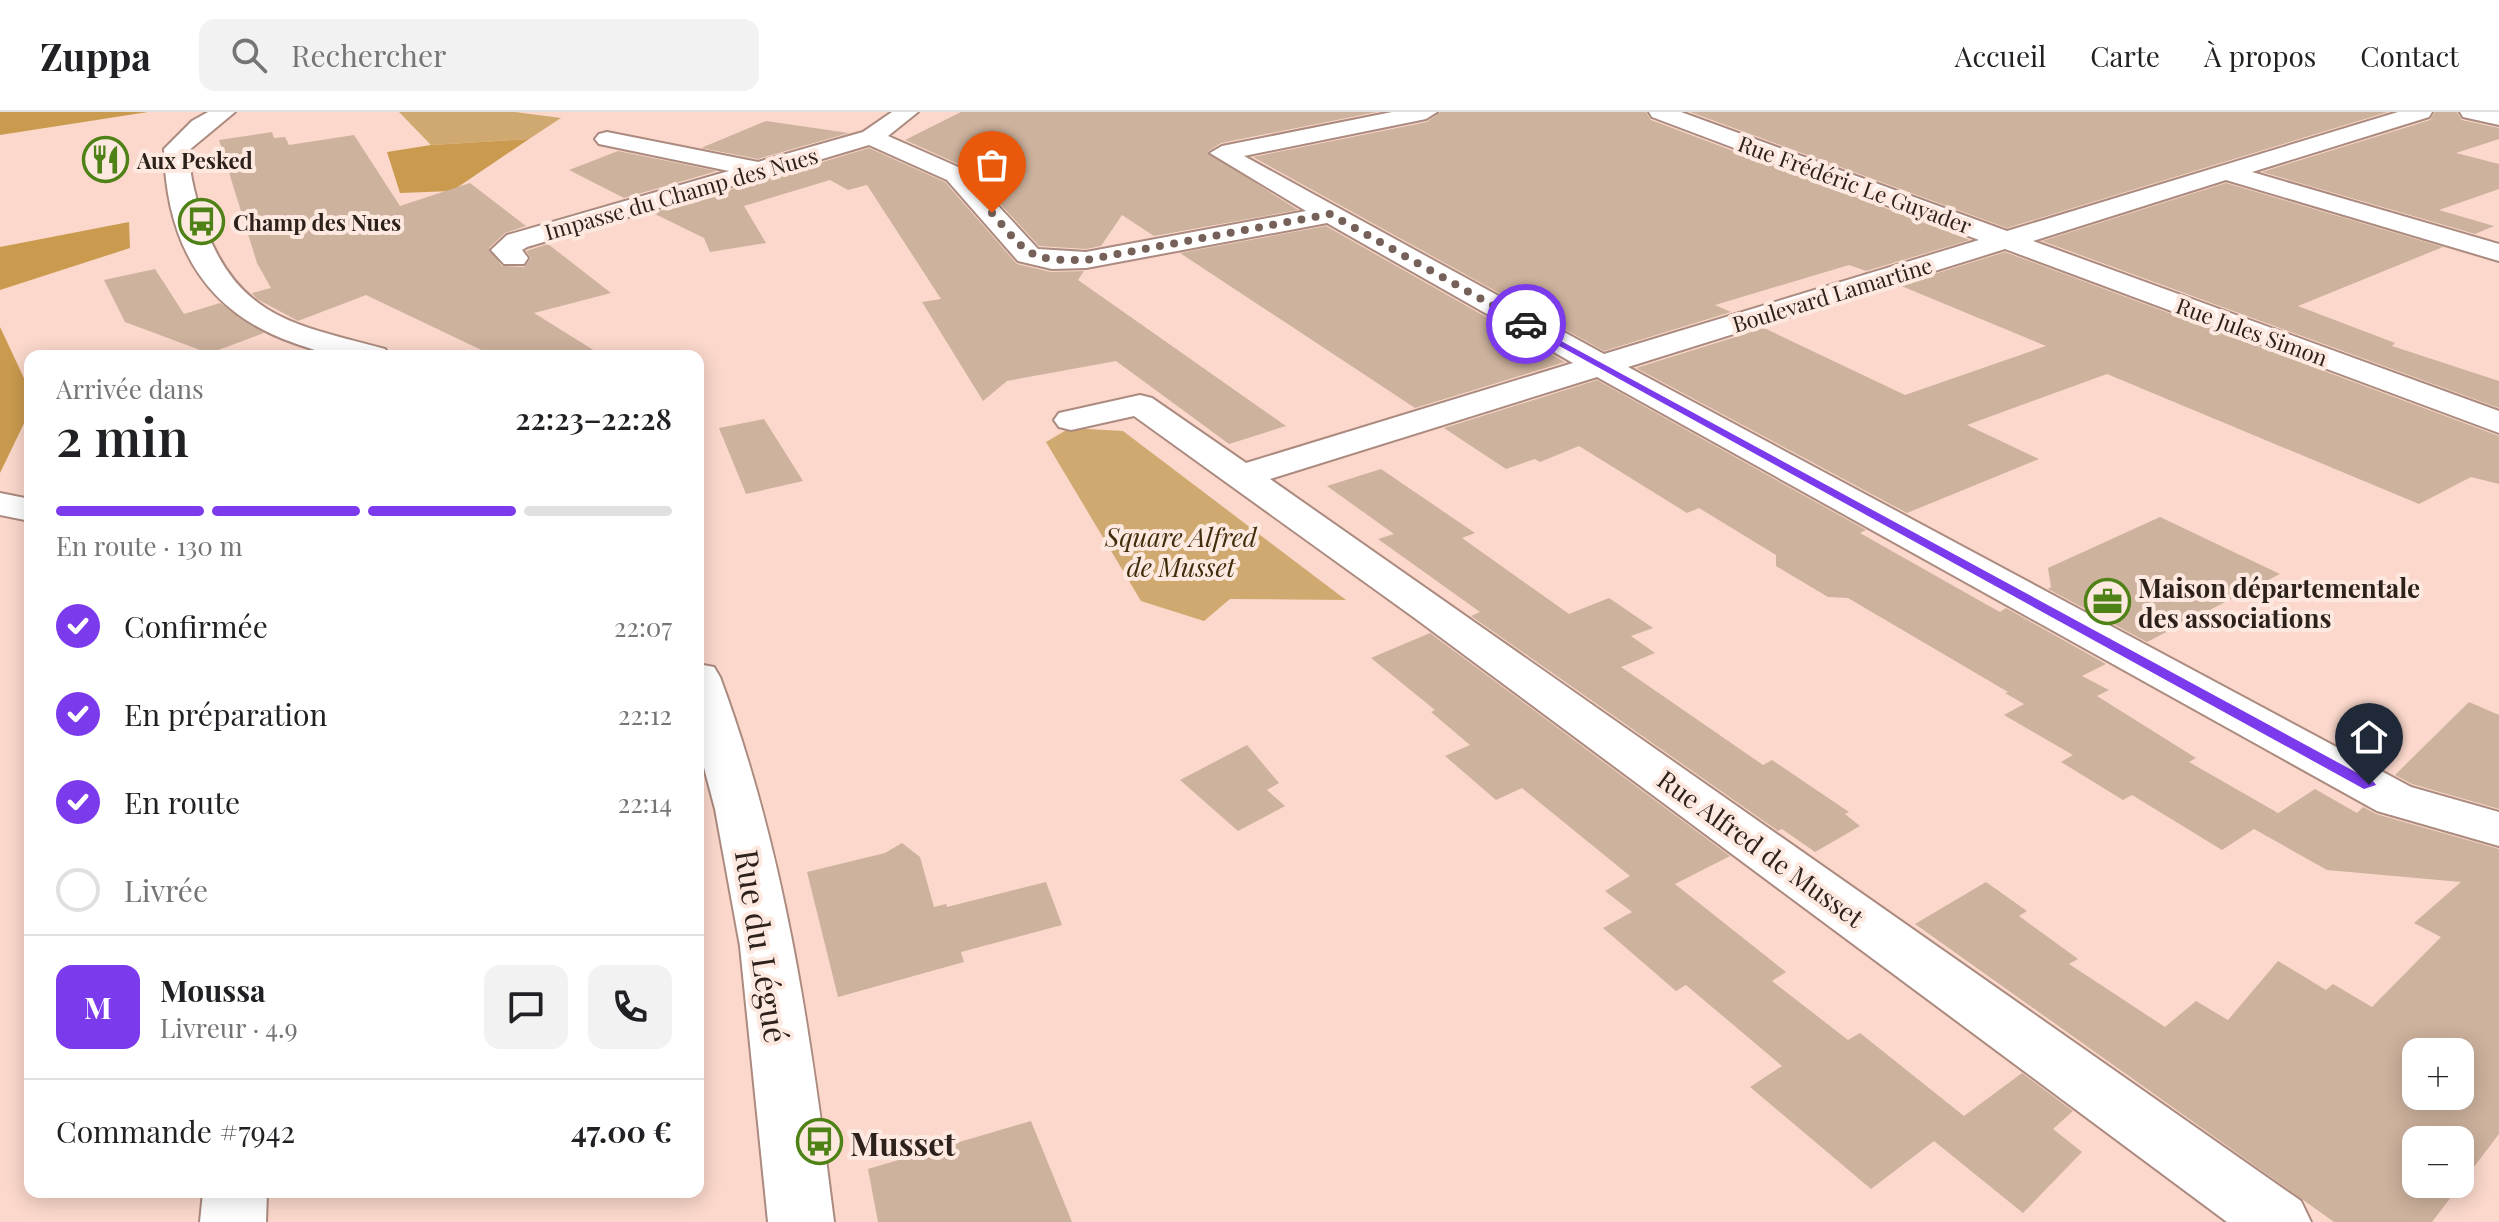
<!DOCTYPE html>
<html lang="fr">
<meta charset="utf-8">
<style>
:root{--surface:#fff;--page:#f2f2f2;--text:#202124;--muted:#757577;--line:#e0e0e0;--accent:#7c3aed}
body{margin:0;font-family:"Playfair Display",serif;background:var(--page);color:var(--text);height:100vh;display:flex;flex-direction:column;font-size:30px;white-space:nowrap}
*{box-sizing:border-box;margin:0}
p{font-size:26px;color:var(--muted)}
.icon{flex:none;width:44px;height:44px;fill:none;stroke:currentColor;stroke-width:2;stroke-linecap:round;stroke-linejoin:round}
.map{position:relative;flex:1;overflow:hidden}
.sheet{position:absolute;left:24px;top:238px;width:680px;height:848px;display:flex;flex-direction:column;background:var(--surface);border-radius:16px;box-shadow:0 4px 20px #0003}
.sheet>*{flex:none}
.controls{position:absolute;left:2402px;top:926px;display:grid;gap:16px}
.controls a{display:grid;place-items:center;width:72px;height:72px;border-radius:16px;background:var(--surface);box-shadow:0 4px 20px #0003;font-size:40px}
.pin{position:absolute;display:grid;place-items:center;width:68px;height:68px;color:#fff;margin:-82px -34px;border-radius:50% 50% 50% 0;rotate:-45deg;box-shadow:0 0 8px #0007}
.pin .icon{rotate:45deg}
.courier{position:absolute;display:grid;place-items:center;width:80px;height:80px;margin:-40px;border:6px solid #7c3aed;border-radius:50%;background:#fff;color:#222;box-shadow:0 2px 10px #0007}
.head em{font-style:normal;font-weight:600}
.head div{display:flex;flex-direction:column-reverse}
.head{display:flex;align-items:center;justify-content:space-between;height:136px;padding:0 32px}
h1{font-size:52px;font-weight:600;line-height:60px}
.bar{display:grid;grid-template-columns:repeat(4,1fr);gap:12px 8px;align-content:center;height:96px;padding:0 32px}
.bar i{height:10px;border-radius:6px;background:var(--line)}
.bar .on{background:var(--accent)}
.bar p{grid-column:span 4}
.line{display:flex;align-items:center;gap:20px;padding:0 32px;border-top:2px solid var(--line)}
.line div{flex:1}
.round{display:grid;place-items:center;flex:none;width:84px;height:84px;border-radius:16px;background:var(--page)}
ol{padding:0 32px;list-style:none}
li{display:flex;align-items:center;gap:24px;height:88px}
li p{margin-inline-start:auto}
li .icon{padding:8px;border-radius:50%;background:var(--accent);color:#fff;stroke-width:4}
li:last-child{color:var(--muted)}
li i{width:44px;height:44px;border:4px solid var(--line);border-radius:50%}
header{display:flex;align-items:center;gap:48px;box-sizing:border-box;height:112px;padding:0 40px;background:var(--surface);border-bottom:2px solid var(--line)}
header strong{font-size:38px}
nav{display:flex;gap:44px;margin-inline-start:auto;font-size:28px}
.search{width:560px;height:72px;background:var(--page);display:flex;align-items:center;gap:20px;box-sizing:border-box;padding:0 28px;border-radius:16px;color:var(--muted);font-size:30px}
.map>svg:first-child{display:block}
.green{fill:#cfa96f}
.forest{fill:#ca9b4f}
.building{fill:#cdb29d;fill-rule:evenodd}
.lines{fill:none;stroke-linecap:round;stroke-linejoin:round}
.minor-casing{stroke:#ab8a7f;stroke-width:4}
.minor{fill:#fff;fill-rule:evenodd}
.route{fill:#7c3aed}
.done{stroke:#756159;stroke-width:8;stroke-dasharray:0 14.4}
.labels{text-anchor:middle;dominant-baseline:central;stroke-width:8;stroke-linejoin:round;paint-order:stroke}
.far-poi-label{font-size:22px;font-weight:bold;fill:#2d211c;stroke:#fee9e1;text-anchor:start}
.far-street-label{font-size:22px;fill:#2d211c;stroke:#fee9e1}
.park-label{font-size:26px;font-style:italic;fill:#412d0b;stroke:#fee9e1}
.poi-label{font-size:26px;font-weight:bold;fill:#2d211c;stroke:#fee9e1;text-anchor:start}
.street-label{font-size:26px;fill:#2d211c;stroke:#fee9e1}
.near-street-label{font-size:32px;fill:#2d211c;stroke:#fee9e1}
.near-poi-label{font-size:32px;font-weight:bold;fill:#2d211c;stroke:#fee9e1;text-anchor:start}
</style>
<header>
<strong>Zuppa</strong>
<div class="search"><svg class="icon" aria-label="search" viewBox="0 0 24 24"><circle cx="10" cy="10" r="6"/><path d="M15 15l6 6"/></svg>Rechercher</div>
<nav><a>Accueil</a><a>Carte</a><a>À propos</a><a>Contact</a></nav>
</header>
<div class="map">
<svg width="2499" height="1110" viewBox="0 0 2499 1110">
<rect width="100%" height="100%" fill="#fbd8cb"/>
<g class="green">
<polygon points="399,0 515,0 561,6 529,27 431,33"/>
<polygon points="1070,316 1123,319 1346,488 1230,487 1204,509 1141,489 1046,330"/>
</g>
<g class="forest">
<polygon points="0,0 148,0 0,23"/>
<polygon points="529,27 452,79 400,81 387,40 431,33"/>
<polygon points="129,110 130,136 0,178 0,135"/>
<polygon points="0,215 30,279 30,299 0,361"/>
</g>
<g class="building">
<polygon points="961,0 1377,0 1221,31 1207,40 1298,98 1154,124 1122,103 1101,134 1086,137 1039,134 967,56 905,28"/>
<polygon points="1440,0 1646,0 1651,8 1970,128 1866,159 1849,153 1715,193 1731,200 1604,239 1253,45 1427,10"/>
<polygon points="1690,0 2388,0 2007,116"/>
<polygon points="2435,0 2457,0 2462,8 2499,16 2499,27 2456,41 2499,52 2499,77 2439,98 2494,114 2475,122 2262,60 2430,8"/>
<polygon points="766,9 849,21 758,47 701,36"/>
<polygon points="272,20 274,26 285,25 289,33 354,23 400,94 470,71 526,114 505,121 489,136 502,154 524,155 531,146 526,139 548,132 611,181 534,201 603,244 494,244 366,183 298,209 257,187 252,181 271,176 257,151 219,28"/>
<polygon points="869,36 945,70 1017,152 1051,160 1084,159 1078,168 1286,314 1229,332 1116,249 1007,269 983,289 922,190 941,187 867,73 848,78 830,68 744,94 766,131 710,140 704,126 653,101"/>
<polygon points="618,39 717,59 624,86 569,58"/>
<polygon points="2226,71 2443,135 2298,194 2395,231 2392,234 2499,269 2499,296 2042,129"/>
<polygon points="1326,114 1565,250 1415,296 1180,141"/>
<polygon points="2005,140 2499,324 2499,372 2471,365 2419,392 2107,262 1967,313 2039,347 1907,401 1636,256 1764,216 1905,283 2046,234 1899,173"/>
<polygon points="155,157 184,202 220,191 264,221 213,240 216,244 125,210 104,168"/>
<path d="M1597,268L1866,418L1860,421L1982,490L2000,500L2006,496L2106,552L2082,564L2109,578L2097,584L2196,646L2189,650L2278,701L2260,713L2315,677L2357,701L2363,695L2376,702L2499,737V1022L2432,1110H2334L1915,812L1986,770L2027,799L2019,804L2078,847L2069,852L2165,915L2196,889L2228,908L2278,849L2326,878L2333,872L2372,895L2441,825L2414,811L2461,770L2327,758L2254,717L2222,738L2132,683L2123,688L2061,650L2073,643L2004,603L2024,592L2005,581L2008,580L1848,486L1828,485L1776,454V443L1699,396L1687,401L1579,334L1540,350L1535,347L1506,357L1444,316ZM2416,940H2460V984H2416ZM2416,1028H2460V1072H2416Z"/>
<polygon points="764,307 803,369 746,382 719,316"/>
<polygon points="1381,357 1475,421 1462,426 1569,502 1609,486 1653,516 1631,524 1655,541 1621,555 1763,653 1772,648 1849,700 1845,702 1860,714 1815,740 1782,717 1778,719 1471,504 1480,500 1378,427 1394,422 1327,374"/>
<polygon points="2160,405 2280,462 2147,530 2048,477 2051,475 2048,456"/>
<polygon points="1430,521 1730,744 1675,772 1786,860 1772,869 1848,928 1860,921 1964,1004 2022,961 2073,999 2053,1017 2082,1040 2023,1101 1934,1029 1871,1077 1750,975 1782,954 1686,873 1676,879 1603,816 1632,800 1605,779 1630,764 1522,676 1496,688 1445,644 1470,633 1431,600 1435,598 1371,546"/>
<polygon points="2469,590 2499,603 2499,697 2412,672 2395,663"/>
<polygon points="1247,633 1279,671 1267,678 1285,694 1238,719 1180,668"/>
<polygon points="902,731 920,745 934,795 946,792 947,795 1046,770 1062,813 961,840 964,850 838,885 807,760 885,741"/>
<polygon points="1031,1009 1072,1110 878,1110 868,1057"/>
</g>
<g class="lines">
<defs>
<g id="minor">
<path d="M208,0H235L188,39C190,65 197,92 206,117C240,208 301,214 385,237L390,244C374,244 357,246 341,244C326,242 308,236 294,231C204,200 166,131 164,37L192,9Z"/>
<polygon points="892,0 918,0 888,24 965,58 1038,137 1086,140 1306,99 1210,41 1222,34 1392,0 1437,0 1426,7 1244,44 1604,242 1979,128 1652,5 1649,0 1681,0 2007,119 2398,0 2432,0 2429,5 2252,60 2499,132 2499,149 2226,68 2033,129 2499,299 2499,321 2005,137 1628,255 2411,675 2499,700 2499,734 2377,699 1597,265 1270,367 2301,1089 2311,1110 2227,1110 1416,507 1134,304 1071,318 1059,315 1054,308 1059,301 1140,283 1152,286 1246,351 1573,251 1327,111 1086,156 1052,157 1018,149 947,68 869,33 527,135 522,138 528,146 524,152 504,152 491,138 507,123 729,59 599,32 595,27 599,22 607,20 758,50 863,20"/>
<polygon points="2460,0 2499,0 2499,13 2463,5"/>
<polygon points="0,381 30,387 30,409 0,403"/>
<path d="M698,552L714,555L720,565C786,742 811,924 834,1110H768L740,834L715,697L698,633Z"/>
<polygon points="203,1080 267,1080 266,1110 200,1110"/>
</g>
</defs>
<use href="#minor" class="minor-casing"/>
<use href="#minor" class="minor"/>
</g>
<polygon class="route" points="1526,210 2374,670 2376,673 2364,677 1523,214"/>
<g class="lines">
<path class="done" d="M992,101C1028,143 1028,149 1086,148L1330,102L1526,212"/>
</g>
<defs>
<symbol id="restaurant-ring" viewBox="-11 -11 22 22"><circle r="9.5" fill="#fee9e1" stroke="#4f8216" stroke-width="1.5"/><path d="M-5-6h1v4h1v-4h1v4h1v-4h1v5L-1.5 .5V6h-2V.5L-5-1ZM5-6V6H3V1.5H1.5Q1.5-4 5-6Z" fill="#4f8216"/></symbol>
<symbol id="bus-ring" viewBox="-11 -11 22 22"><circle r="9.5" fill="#fee9e1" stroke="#4f8216" stroke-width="1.5"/><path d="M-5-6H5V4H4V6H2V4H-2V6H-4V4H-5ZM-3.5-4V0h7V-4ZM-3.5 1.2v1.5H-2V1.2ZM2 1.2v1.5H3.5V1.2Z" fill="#4f8216"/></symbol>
<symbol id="office-ring" viewBox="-11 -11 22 22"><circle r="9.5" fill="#fee9e1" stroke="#4f8216" stroke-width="1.5"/><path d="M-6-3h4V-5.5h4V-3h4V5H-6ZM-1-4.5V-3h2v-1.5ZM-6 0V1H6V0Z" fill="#4f8216"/></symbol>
</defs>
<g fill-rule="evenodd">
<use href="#restaurant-ring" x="80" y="22" width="51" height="51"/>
<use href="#bus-ring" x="176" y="84" width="51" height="51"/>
<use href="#office-ring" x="2082" y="464" width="51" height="51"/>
<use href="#bus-ring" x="794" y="1004" width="51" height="51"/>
</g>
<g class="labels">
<g class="far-poi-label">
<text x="137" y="48">Aux Pesked</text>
<text x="233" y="110">Champ des Nues</text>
</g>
<g class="far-street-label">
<text transform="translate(1855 72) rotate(20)">Rue Frédéric Le Guyader</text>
<text transform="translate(681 81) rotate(-16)">Impasse du Champ des Nues</text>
<text transform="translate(1832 182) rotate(-17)">Boulevard Lamartine</text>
<text transform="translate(2252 219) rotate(20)">Rue Jules Simon</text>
</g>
<g class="park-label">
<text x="1181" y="424">Square Alfred<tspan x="1181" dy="30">de Musset</tspan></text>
</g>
<g class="poi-label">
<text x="2138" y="475">Maison départementale<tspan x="2138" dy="30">des associations</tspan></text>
</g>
<g class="street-label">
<text transform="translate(1761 736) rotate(36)">Rue Alfred de Musset</text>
</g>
<g class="near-street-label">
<text transform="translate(763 834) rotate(81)">Rue du Légué</text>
</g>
<g class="near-poi-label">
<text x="850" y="1030">Musset</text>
</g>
</g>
</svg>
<div class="controls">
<a>+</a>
<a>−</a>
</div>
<div class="pin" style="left:992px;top:101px;background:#ea580c"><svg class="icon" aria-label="bag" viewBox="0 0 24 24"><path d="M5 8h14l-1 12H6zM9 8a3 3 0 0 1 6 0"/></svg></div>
<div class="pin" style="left:2369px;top:673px;background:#1f2937"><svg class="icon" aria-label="home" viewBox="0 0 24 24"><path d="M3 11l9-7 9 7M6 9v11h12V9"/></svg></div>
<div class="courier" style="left:1526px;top:212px"><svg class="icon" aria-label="car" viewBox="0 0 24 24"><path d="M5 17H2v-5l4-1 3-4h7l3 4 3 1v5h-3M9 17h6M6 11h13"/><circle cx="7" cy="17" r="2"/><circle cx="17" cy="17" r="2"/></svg></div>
<section class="sheet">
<div class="head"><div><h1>2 min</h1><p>Arrivée dans</p></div><em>22:23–22:28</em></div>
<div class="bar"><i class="on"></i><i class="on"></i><i class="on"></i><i></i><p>En route · 130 m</p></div>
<ol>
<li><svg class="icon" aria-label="check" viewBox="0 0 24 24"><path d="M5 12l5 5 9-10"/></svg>Confirmée<p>22:07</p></li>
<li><svg class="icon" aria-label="check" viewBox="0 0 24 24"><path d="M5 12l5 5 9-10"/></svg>En préparation<p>22:12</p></li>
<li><svg class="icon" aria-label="check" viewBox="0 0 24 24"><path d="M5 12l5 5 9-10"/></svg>En route<p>22:14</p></li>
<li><i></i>Livrée</li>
</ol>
<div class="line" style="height:144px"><b class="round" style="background:var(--accent);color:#fff">M</b><div><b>Moussa</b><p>Livreur · 4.9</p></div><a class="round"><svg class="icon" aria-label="chat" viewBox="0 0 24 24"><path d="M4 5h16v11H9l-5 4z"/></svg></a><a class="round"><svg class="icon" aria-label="phone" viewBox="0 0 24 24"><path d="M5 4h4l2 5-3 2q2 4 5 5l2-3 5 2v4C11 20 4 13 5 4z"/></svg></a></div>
<div class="line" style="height:104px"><div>Commande #7942</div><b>47.00 €</b></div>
</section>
</div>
